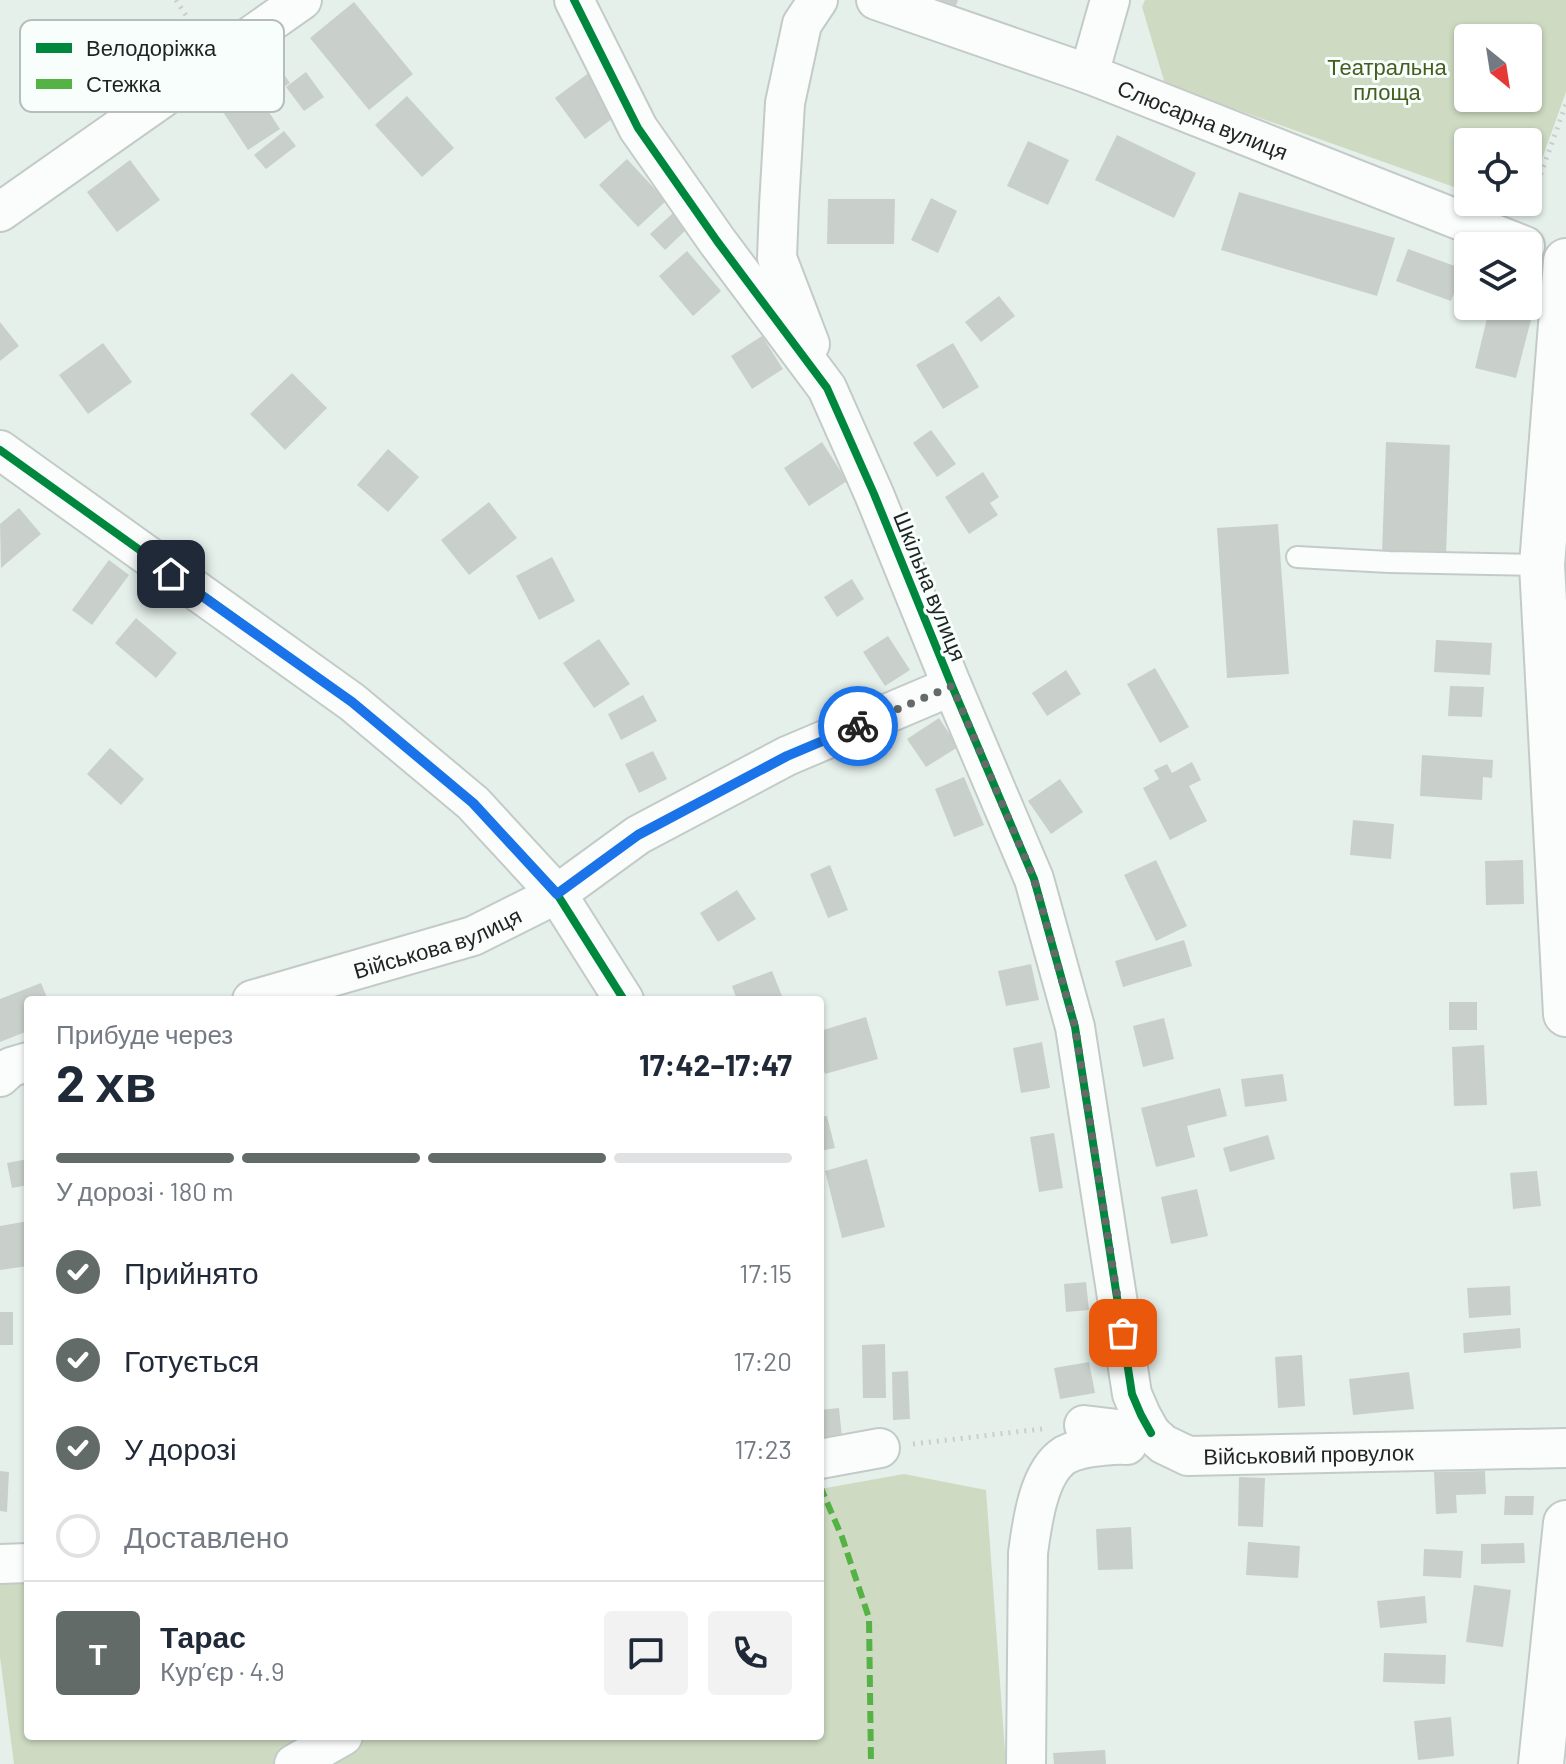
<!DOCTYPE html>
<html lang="uk">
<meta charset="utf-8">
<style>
:root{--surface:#fff;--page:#f2f2f3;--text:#1f2937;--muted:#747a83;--line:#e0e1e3;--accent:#636b68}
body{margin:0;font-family:Barlow,sans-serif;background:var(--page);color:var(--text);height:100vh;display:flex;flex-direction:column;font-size:30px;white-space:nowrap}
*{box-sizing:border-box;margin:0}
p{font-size:26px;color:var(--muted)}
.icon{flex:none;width:44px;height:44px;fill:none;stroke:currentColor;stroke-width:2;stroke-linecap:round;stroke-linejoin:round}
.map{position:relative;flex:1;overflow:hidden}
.panel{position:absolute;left:24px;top:996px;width:800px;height:744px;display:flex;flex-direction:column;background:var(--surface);border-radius:8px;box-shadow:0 2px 6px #0004}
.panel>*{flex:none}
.needle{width:52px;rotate:150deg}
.controls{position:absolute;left:1454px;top:24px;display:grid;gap:16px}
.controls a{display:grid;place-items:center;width:88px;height:88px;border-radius:8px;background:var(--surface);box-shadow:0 2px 6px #0004;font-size:40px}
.pin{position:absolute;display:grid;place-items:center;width:68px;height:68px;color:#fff;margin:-34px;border-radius:16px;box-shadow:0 4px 12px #0006}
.courier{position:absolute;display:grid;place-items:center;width:80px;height:80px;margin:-40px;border:6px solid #1a73e8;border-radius:50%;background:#fff;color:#222;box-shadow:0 2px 10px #0007}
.headline em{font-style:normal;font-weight:700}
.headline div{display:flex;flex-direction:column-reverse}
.headline{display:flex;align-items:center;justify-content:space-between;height:136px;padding:0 32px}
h1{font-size:52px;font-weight:700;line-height:60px}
.bar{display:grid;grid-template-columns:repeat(4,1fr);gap:12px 8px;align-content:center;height:96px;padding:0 32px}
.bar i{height:10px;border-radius:6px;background:var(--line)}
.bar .active{background:var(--accent)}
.bar p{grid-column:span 4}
.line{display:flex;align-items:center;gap:20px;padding:0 32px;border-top:2px solid var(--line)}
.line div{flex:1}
.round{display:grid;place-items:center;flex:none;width:84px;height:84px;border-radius:8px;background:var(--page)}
ol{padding:0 32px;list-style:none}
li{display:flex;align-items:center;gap:24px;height:88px}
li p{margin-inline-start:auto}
li .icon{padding:8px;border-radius:50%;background:var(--accent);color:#fff;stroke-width:4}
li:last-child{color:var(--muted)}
li i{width:44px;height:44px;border:4px solid var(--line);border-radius:50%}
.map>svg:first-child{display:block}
.green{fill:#cedbc2;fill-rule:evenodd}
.building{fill:#c9d0cb}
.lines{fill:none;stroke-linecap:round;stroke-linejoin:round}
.service-casing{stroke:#c3cbc8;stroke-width:24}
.minor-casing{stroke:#c3cbc8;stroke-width:42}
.tertiary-casing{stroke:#c3cbc8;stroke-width:48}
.path{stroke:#cbcecd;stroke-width:5;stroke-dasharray:2 6;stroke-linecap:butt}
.service{stroke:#fbfdfc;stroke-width:20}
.minor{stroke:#fbfdfc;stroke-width:38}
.tertiary{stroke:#fbfdfc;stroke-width:44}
.quiet{stroke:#55b245;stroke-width:6;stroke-dasharray:12 6;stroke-linecap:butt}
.cycleway-casing{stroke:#f7fefb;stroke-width:13}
.cycleway{stroke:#00873e;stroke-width:8}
.done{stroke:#636b68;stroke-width:8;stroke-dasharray:0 14.4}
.route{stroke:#1a73e8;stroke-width:10}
.labels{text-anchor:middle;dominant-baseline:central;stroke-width:6;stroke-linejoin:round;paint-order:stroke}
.park-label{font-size:22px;fill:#495c20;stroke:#f7fefb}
.street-label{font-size:22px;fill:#1d2421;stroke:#f7fefb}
.key{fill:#f7fefb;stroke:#b6bdba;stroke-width:2}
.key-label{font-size:22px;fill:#1d2421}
</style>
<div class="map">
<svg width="1566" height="1764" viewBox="0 0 1566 1764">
<rect width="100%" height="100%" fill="#e5f0eb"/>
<g class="green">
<path d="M1145,0H1566V92L1528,198V142H1468V192L1165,84L1142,7ZM1468,38H1528V98H1468Z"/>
<polygon points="904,1474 986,1490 1006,1764 14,1764 0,1657 0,1583 28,1581 28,1736 820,1736 820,1489"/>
</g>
<g class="building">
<polygon points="933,0 958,0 955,9"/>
<polygon points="354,2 413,74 369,110 310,38"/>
<polygon points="270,54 290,83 271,95 252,66"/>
<polygon points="243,72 280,129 248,150 210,92"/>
<polygon points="306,72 324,97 304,111 286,87"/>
<polygon points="590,72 620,113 585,139 555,98"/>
<polygon points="407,96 454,148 422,177 375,125"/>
<polygon points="284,131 296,146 266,169 254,155"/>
<polygon points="1117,135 1196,173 1174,218 1095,180"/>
<polygon points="1028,141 1069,160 1048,205 1007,186"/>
<polygon points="627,159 666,201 638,227 599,185"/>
<polygon points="130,160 160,200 117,232 87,192"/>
<polygon points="1239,192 1395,238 1377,296 1221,250"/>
<polygon points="931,198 957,211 938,253 911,240"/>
<polygon points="828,199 895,199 894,244 827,244"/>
<polygon points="673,213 687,229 665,250 650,234"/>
<polygon points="1408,249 1463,269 1451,301 1396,281"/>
<polygon points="687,251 721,291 693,316 659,276"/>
<polygon points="999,296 1015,316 981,342 965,322"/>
<polygon points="1490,306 1508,306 1533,312 1516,378 1475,368"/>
<polygon points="0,322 19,346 0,361"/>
<polygon points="762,336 783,369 752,389 731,356"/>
<polygon points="103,343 132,382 88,414 59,375"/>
<polygon points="953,343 979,387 943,409 916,365"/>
<polygon points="292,373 327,408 285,450 250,414"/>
<polygon points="931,430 956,464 937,477 913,443"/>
<polygon points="822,442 847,481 809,506 784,468"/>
<polygon points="1386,442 1450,445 1446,555 1382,553"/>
<polygon points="388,449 419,477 388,512 357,485"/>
<polygon points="983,472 999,497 990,503 998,515 969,534 945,497"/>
<polygon points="489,502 517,538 469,575 441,540"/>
<polygon points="19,508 41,534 1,568 0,524"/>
<polygon points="1278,524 1289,674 1227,678 1217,528"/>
<polygon points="552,557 575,601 539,620 516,576"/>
<polygon points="109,560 129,575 92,625 72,610"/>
<polygon points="852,579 864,599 837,617 824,597"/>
<polygon points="136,618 177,653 156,678 115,643"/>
<polygon points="888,636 910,670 885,686 863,652"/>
<polygon points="599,639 630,684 594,708 563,663"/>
<polygon points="1436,640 1492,643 1490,675 1434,672"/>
<polygon points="1155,668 1189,727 1160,743 1127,684"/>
<polygon points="1066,670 1081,694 1047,716 1032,693"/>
<polygon points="1450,686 1484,687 1482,717 1448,716"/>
<polygon points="643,695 657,721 621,740 608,714"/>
<polygon points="939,718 958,747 926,767 907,739"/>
<polygon points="110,748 144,779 121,805 87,774"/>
<polygon points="653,751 667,779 639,793 625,764"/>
<polygon points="1422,755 1493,760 1492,778 1483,777 1482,800 1420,796"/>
<polygon points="1192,762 1201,780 1189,786 1207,821 1170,840 1143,788 1159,779 1154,770 1167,764 1172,773"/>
<polygon points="964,777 984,825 954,837 935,789"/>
<polygon points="1060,779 1083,812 1051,834 1028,801"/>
<polygon points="1353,820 1394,824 1391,859 1350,855"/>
<polygon points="1156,860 1187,926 1156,941 1124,875"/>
<polygon points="1523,860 1524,904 1486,905 1485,861"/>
<polygon points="830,865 848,910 828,918 810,874"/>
<polygon points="737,890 756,919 718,942 700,913"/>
<polygon points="1184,940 1192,966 1123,987 1115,961"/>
<polygon points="1031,964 1039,1000 1006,1006 998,971"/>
<polygon points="772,971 782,996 771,1000 737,1000 732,986"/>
<polygon points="41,983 48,1000 28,1000 28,1031 0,1042 0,999"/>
<rect x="1449" y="1002" width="28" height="28"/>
<polygon points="866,1017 878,1059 825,1074 820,1055 820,1031"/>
<polygon points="1164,1018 1174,1059 1143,1067 1133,1026"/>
<polygon points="1042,1042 1050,1088 1021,1093 1013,1048"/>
<polygon points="1484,1045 1487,1105 1454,1106 1452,1047"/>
<polygon points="1283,1074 1287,1101 1245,1107 1241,1079"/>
<polygon points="1220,1088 1227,1116 1187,1126 1195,1157 1156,1167 1141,1108"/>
<polygon points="827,1116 835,1148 820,1151 820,1117"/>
<polygon points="1054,1133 1063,1188 1039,1192 1030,1137"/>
<polygon points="1268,1135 1275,1159 1230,1172 1223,1148"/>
<polygon points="28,1159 28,1185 12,1188 7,1163"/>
<polygon points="867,1159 885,1227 842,1238 825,1171"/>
<polygon points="1537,1171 1541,1206 1513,1209 1510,1173"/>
<polygon points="1197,1189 1208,1236 1171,1244 1161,1197"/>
<polygon points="28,1221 28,1266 0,1270 0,1226"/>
<polygon points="1086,1282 1089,1310 1066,1312 1064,1284"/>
<polygon points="1510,1286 1511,1315 1469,1318 1467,1288"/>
<rect x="0" y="1312" width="13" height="33"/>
<polygon points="1520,1328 1521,1348 1464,1353 1463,1333"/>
<polygon points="885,1344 886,1398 863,1398 862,1345"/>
<polygon points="1302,1355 1305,1406 1278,1408 1275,1357"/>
<polygon points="1089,1362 1095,1393 1060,1399 1054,1368"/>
<polygon points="908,1371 910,1419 893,1420 892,1372"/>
<polygon points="1409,1372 1414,1409 1353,1415 1349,1379"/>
<polygon points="839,1408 842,1438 820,1440 820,1410"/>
<polygon points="0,1471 9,1472 7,1512 0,1511"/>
<polygon points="1485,1471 1486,1494 1456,1495 1457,1513 1436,1514 1434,1472"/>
<polygon points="1239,1477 1265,1478 1263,1527 1238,1526"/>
<polygon points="1505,1496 1534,1496 1533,1515 1504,1515"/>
<polygon points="1131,1527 1133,1569 1098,1570 1096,1529"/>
<polygon points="1248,1542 1300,1546 1298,1578 1246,1575"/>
<polygon points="1524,1543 1525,1563 1481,1564 1481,1544"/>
<polygon points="1424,1549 1463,1551 1461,1578 1423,1576"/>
<polygon points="1474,1585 1511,1590 1503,1647 1466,1642"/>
<polygon points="1425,1596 1427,1623 1380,1628 1377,1601"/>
<polygon points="1384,1653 1446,1655 1445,1684 1383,1682"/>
<polygon points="1451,1717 1454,1756 1418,1760 1414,1721"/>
<polygon points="1105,1750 1106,1764 1054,1764 1053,1753"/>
</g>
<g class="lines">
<defs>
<polyline id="service" points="1297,557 1389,562 1542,565"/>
<g id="minor">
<polyline points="574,0 638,128 717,241 827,388 874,494 952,686 1034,879 1075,1027 1132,1394 1141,1415 1151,1433"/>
<path id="s1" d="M876,0L1089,74L1525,246"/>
<polyline points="1089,74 1110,0"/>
<polyline points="0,212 302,0"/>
<polyline points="810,344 777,258 779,206 785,103 802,24 818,0"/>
<polyline points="0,450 352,702 473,803 557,894 624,1000"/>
<path id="s2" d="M252,1000L473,936L557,894L638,835L787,756L952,686"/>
<polyline points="0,1077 11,1067 28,1062"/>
<path id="s3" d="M1084,1425L1151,1433L1163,1444L1188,1456L1566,1448"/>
<polyline points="820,1459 880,1448"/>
<polyline points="0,1564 28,1563"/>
<polyline points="294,1764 343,1736"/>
<path d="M1026,1764L1028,1553C1032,1524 1038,1472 1065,1455C1076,1449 1090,1447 1102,1446C1110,1445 1118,1444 1127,1445"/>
</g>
<g id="tertiary">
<polyline points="1566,261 1542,565 1566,1014"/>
<polyline points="1541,1764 1566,1523"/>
</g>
</defs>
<use href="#service" class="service-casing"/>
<use href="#minor" class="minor-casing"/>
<use href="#tertiary" class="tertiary-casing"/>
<g class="path">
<polyline points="176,0 197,32"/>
<polyline points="1527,212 1566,104"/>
<polyline points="913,1444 1042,1429"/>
</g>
<use href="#service" class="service"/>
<use href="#minor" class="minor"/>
<use href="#tertiary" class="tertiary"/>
<polyline class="quiet" points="820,1486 842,1537 869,1618 871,1764"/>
<defs>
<g id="cycleway">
<polyline points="574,0 638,128 717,241 827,388 874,494 952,686 1034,879 1075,1027 1132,1394 1141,1415 1151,1433"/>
<polyline points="0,450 352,702 473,803 557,894 624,1000"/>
</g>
</defs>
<use href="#cycleway" class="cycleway-casing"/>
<use href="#cycleway" class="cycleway"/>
</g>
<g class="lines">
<polyline class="done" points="858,726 952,686 1034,879 1075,1027 1123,1333"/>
<polyline class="route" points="171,574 352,702 473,803 557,894 638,835 787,756 858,726"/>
</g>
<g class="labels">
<g class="park-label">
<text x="1387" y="66">Театральна<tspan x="1387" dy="25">площа</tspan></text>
</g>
<g class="street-label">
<text stroke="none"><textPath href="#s1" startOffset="348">Слюсарна вулиця</textPath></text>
<text transform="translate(931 586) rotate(68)">Шкільна вулиця</text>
<text stroke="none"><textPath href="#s2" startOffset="194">Військова вулиця</textPath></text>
<text stroke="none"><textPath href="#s3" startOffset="232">Військовий провулок</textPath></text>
</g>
</g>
<rect x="20" y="20" width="264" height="92" rx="12" class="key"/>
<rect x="36" y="43" width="36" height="10" fill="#00873e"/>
<rect x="36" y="79" width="36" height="10" fill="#55b245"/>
<g class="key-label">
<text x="86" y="56">Велодоріжка</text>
<text x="86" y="92">Стежка</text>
</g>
</svg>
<div class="controls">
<a><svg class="needle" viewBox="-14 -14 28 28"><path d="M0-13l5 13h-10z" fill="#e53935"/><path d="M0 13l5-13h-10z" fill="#747a83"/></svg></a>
<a><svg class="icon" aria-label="locate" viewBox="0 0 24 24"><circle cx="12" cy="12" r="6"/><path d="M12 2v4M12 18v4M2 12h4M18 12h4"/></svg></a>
<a><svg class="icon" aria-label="layers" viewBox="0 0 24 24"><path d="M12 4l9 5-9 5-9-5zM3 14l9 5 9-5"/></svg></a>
</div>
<div class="pin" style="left:1123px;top:1333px;background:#ea580c"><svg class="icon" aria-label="bag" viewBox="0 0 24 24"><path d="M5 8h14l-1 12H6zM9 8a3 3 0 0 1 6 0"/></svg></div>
<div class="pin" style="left:171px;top:574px;background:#1f2937"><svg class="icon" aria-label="home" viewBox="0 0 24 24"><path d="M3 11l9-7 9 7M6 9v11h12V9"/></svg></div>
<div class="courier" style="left:858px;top:726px"><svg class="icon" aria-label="bike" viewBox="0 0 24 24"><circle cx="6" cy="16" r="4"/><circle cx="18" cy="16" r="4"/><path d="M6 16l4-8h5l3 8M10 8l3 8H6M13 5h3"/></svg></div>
<section class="panel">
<div class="headline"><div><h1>2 хв</h1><p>Прибуде через</p></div><em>17:42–17:47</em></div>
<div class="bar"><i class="active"></i><i class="active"></i><i class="active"></i><i></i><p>У дорозі · 180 m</p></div>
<ol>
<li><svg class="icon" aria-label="check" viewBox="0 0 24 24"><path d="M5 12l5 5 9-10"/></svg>Прийнято<p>17:15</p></li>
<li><svg class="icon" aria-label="check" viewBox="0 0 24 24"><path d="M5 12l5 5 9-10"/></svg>Готується<p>17:20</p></li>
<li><svg class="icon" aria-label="check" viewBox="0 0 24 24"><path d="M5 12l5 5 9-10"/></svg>У дорозі<p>17:23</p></li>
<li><i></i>Доставлено</li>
</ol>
<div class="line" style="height:144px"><b class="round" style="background:var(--accent);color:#fff">Т</b><div><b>Тарас</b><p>Кур’єр · 4.9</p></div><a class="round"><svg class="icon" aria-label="chat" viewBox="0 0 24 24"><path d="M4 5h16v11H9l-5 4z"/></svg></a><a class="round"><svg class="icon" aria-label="phone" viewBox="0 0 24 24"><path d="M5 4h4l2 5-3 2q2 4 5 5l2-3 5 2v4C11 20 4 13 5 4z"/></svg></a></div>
</section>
</div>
